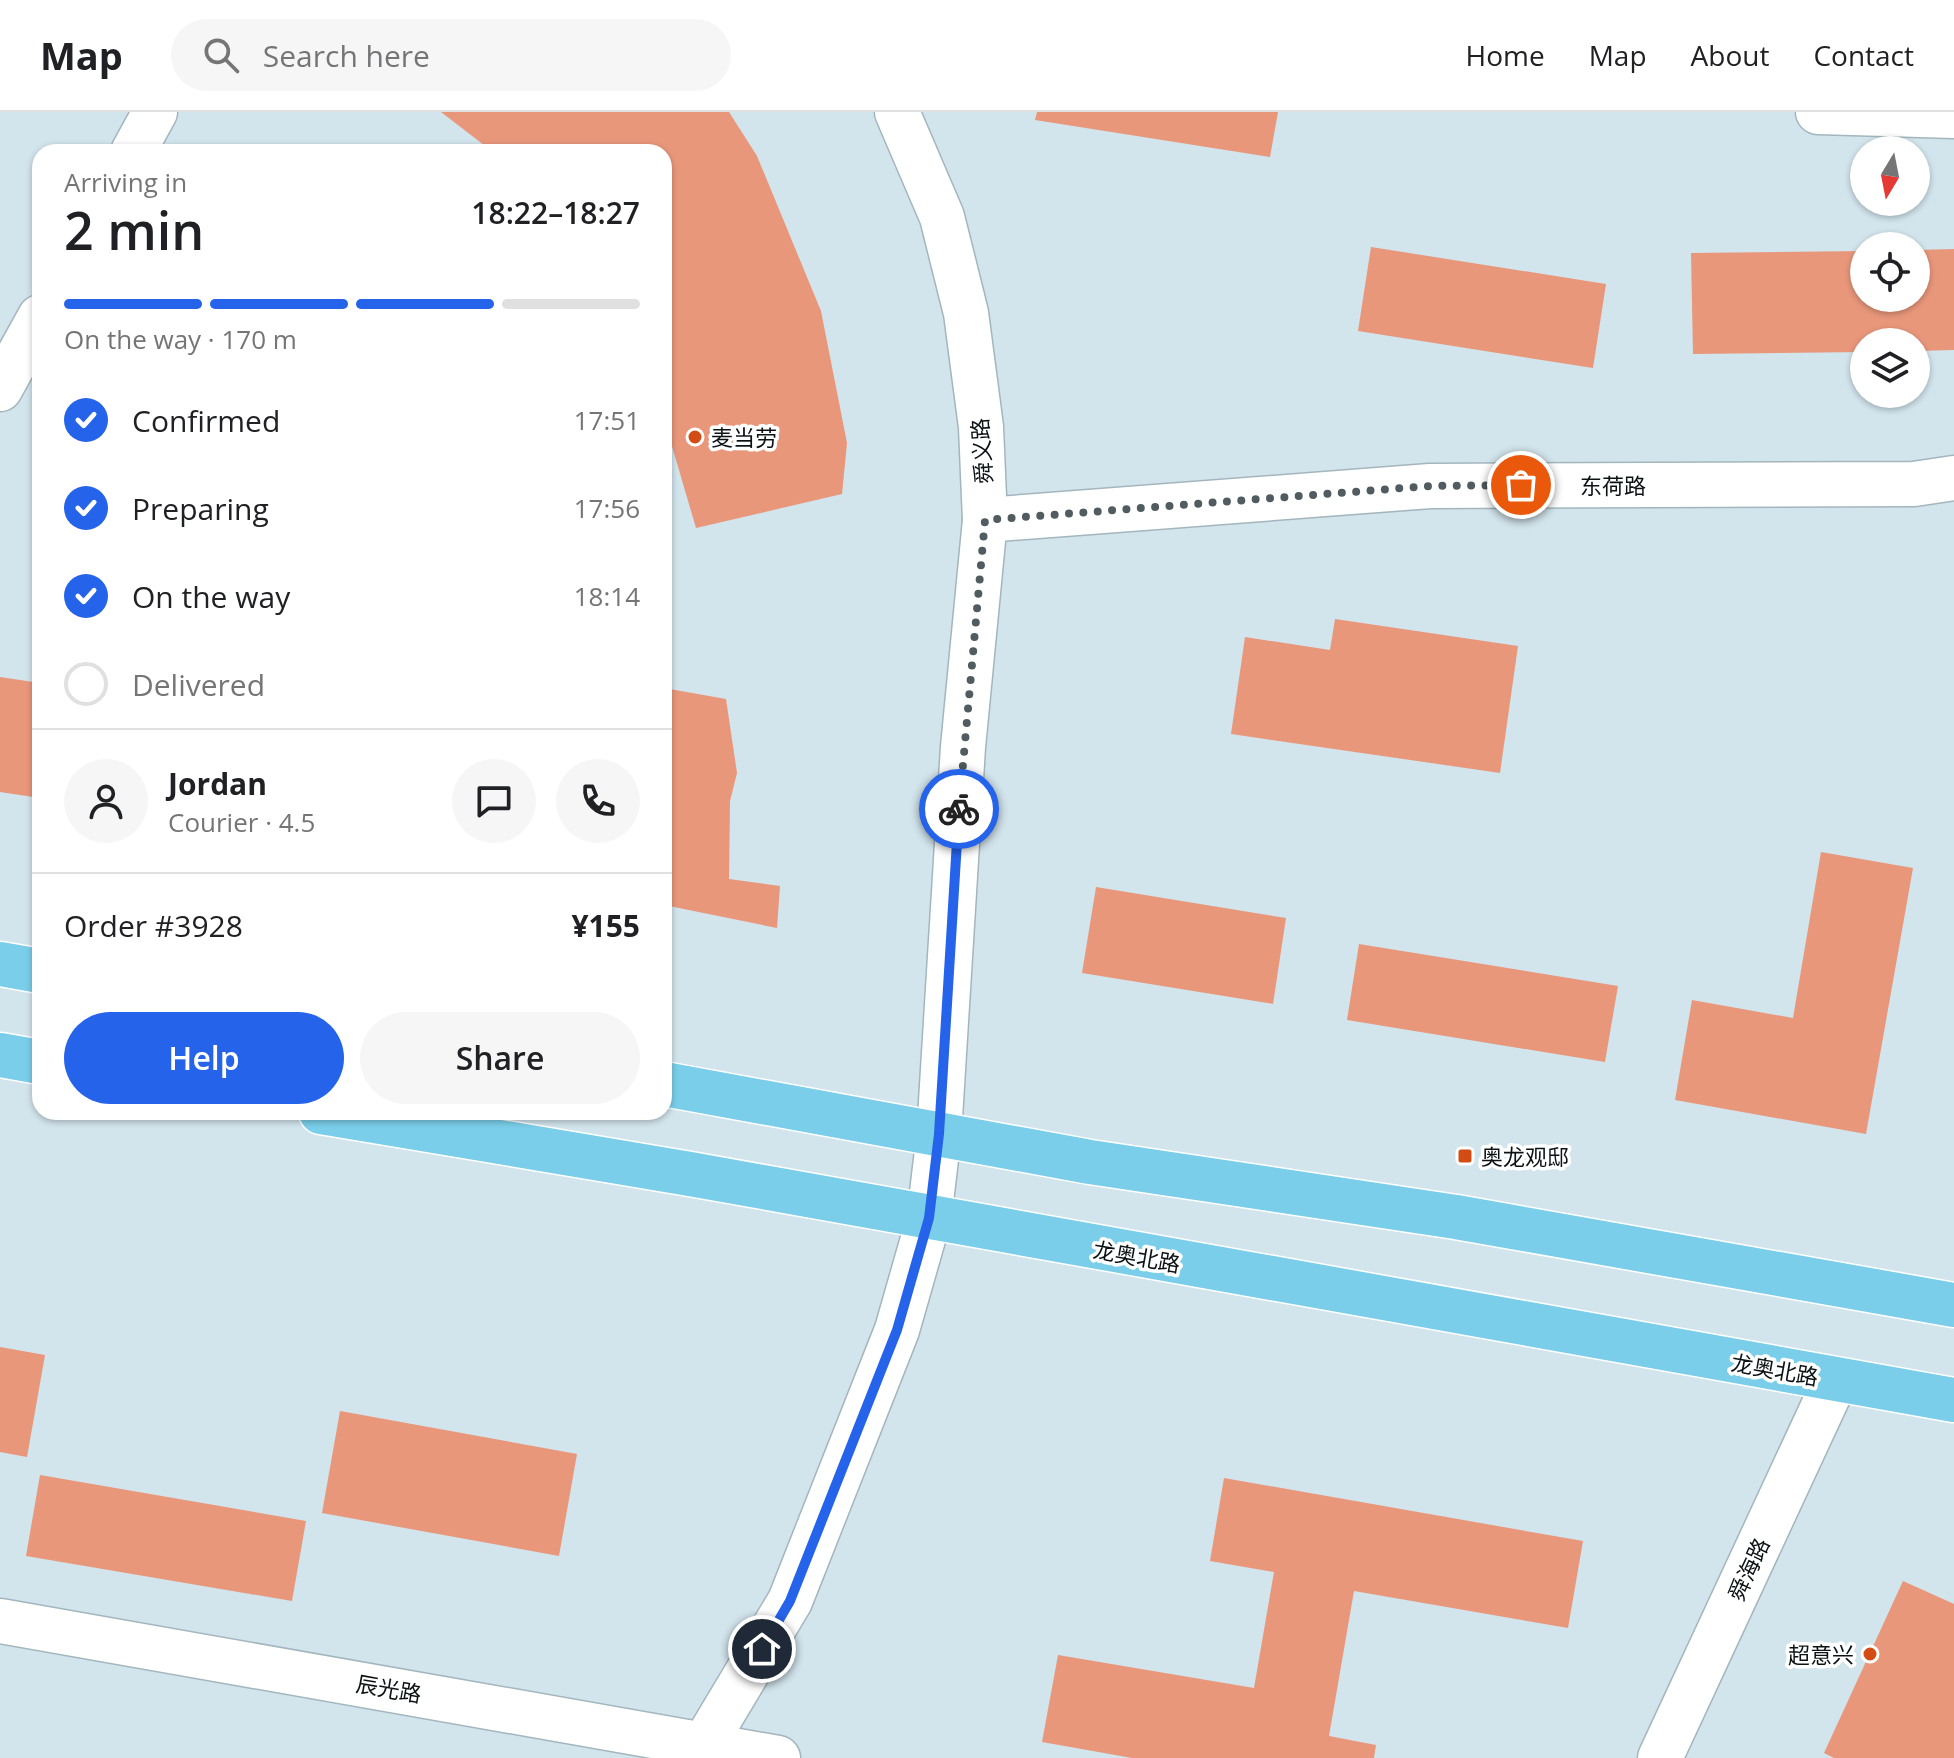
<!DOCTYPE html>
<meta charset="utf-8">
<style>
:root{--surface:#fff;--page:#f6f6f6;--text:#202124;--muted:#757577;--line:#e0e0e0;--accent:#2563eb}
body{margin:0;font-family:"Open Sans","Noto Sans SC",sans-serif;background:var(--page);color:var(--text);height:100vh;display:flex;flex-direction:column;font-size:30px;white-space:nowrap}
*{box-sizing:border-box;margin:0}
p{font-size:26px;color:var(--muted)}
.icon{flex:none;width:44px;height:44px;fill:none;stroke:currentColor;stroke-width:2;stroke-linecap:round;stroke-linejoin:round}
.map{position:relative;flex:1;overflow:hidden}
.panel{position:absolute;left:32px;top:32px;width:640px;height:976px;display:flex;flex-direction:column;background:var(--surface);border-radius:24px;box-shadow:0 2px 6px #0004}
.panel>*{flex:none}
.needle{width:52px;rotate:190deg}
.fabs{position:absolute;left:1850px;top:24px;display:grid;gap:16px}
.fabs a{display:grid;place-items:center;width:80px;height:80px;border-radius:50%;background:var(--surface);box-shadow:0 2px 6px #0004;font-size:40px}
.pin{position:absolute;display:grid;place-items:center;width:68px;height:68px;color:#fff;margin:-34px;border:4px solid #fff;border-radius:50%;box-shadow:0 2px 8px #0007}
.courier{position:absolute;display:grid;place-items:center;width:80px;height:80px;margin:-40px;border:6px solid #2563eb;border-radius:50%;background:#fff;color:#222;box-shadow:0 2px 10px #0007}
.overview em{font-style:normal;font-weight:600}
.overview div{display:flex;flex-direction:column-reverse}
.overview{display:flex;align-items:center;justify-content:space-between;height:136px;padding:0 32px}
h1{font-size:52px;font-weight:600;line-height:60px}
.bar{display:grid;grid-template-columns:repeat(4,1fr);gap:12px 8px;align-content:center;height:96px;padding:0 32px}
.bar i{height:10px;border-radius:6px;background:var(--line)}
.bar .selected{background:var(--accent)}
.bar p{grid-column:span 4}
.line{display:flex;align-items:center;gap:20px;padding:0 32px;border-top:2px solid var(--line)}
.line div{flex:1}
.round{display:grid;place-items:center;flex:none;width:84px;height:84px;border-radius:42px;background:var(--page)}
ol{padding:0 32px;list-style:none}
li{display:flex;align-items:center;gap:24px;height:88px}
li p{margin-inline-start:auto}
li .icon{padding:8px;border-radius:50%;background:var(--accent);color:#fff;stroke-width:4}
li:last-child{color:var(--muted)}
li i{width:44px;height:44px;border:4px solid var(--line);border-radius:50%}
.action{display:flex;gap:16px;margin-top:auto;padding:16px 32px}
.action a{flex:1;height:92px;border-radius:48px;background:var(--accent);color:#fff;font-size:32px;font-weight:600;line-height:92px;text-align:center}
.action a+a{background:var(--page);color:var(--text)}
header{display:flex;align-items:center;gap:48px;box-sizing:border-box;height:112px;padding:0 40px;background:var(--surface);border-bottom:2px solid var(--line)}
header strong{font-size:38px}
nav{display:flex;gap:44px;margin-inline-start:auto;font-size:28px}
.search{width:560px;height:72px;background:var(--page);display:flex;align-items:center;gap:20px;box-sizing:border-box;padding:0 28px;border-radius:44px;color:var(--muted);font-size:30px}
.map>svg:first-child{display:block}
.building{fill:#e9977b}
.lines{fill:none;stroke-linecap:round;stroke-linejoin:round}
.minor-casing{stroke:#a4b6bd;stroke-width:47}
.major-casing{stroke:#fff;stroke-width:47}
.minor{stroke:#fff;stroke-width:44}
.major{stroke:#7acee9;stroke-width:44}
.done{stroke:#515c60;stroke-width:8;stroke-dasharray:0 14.4}
.route{stroke:#2563eb;stroke-width:10}
.poi-dot{fill:#d24c13;stroke:#fff;stroke-width:3}
.labels{text-anchor:middle;dominant-baseline:central;stroke-width:7;stroke-linejoin:round;paint-order:stroke}
.poi-label{font-size:22px;fill:#0c1214;stroke:#fff;text-anchor:start}
.street-label{font-size:22px;fill:#0c1214;stroke:#fff}
</style>
<header>
<strong>Map</strong>
<div class="search"><svg class="icon" aria-label="search" viewBox="0 0 24 24"><circle cx="10" cy="10" r="6"/><path d="M15 15l6 6"/></svg>Search here</div>
<nav><a>Home</a><a>Map</a><a>About</a><a>Contact</a></nav>
</header>
<div class="map">
<svg width="1954" height="1646" viewBox="0 0 1954 1646">
<rect width="100%" height="100%" fill="#d2e4ec"/>
<g class="building">
<polygon points="441,0 729,0 757,44 821,199 847,331 842,382 696,416 664,307 664,40 493,40"/>
<polygon points="1037,0 1278,0 1270,45 1035,8"/>
<polygon points="1371,135 1606,172 1593,256 1358,219"/>
<polygon points="1954,137 1954,238 1916,239 1916,230 1864,230 1864,240 1693,242 1691,141 1864,139 1864,186 1916,186 1916,138"/>
<polygon points="1335,507 1518,534 1500,661 1231,622 1245,525 1330,538"/>
<polygon points="0,565 40,571 40,686 0,680"/>
<polygon points="664,576 726,587 737,661 730,689 729,767 780,774 777,816 664,793"/>
<polygon points="1821,740 1913,756 1866,1022 1675,988 1692,888 1793,906"/>
<polygon points="1096,775 1286,806 1273,892 1082,861"/>
<polygon points="1359,832 1618,874 1605,950 1347,908"/>
<polygon points="0,1235 45,1243 27,1345 0,1340"/>
<polygon points="340,1299 577,1342 559,1444 322,1401"/>
<polygon points="40,1363 306,1409 292,1489 26,1444"/>
<polygon points="1224,1366 1583,1429 1568,1516 1354,1479 1329,1624 1376,1633 1374,1646 1132,1646 1042,1630 1058,1543 1254,1576 1274,1460 1210,1449"/>
<polygon points="1903,1469 1954,1492 1954,1646 1834,1646 1824,1641"/>
</g>
<g class="lines">
<defs>
<g id="minor">
<polyline points="1818,0 1954,4"/>
<polyline points="133,40 155,0"/>
<polyline points="0,277 40,205"/>
<polyline points="985,408 1430,374 1914,372 1954,366"/>
<polyline points="0,1509 778,1646"/>
<polyline points="696,1646 790,1489 897,1218 929,1106 939,1022 963,635 985,408 981,315 966,201 942,105 897,0"/>
<polyline points="1660,1646 1836,1267"/>
</g>
<g id="major">
<polyline points="0,852 40,859"/>
<polyline points="0,943 40,950"/>
<polyline points="664,972 1090,1050 1456,1105 1954,1193"/>
<polyline points="321,1000 690,1062 1954,1288"/>
</g>
</defs>
<use href="#minor" class="minor-casing"/>
<use href="#major" class="major-casing"/>
<use href="#minor" class="minor"/>
<use href="#major" class="major"/>
</g>
<g class="lines">
<polyline class="done" points="959,697 985,408 1430,374 1521,373"/>
<polyline class="route" points="762,1537 790,1489 897,1218 929,1106 939,1022 959,697"/>
</g>
<g class="poi-dot">
<circle cx="695" cy="325" r="8"/>
<rect x="1457" y="1036" width="16" height="16" rx="4"/>
<circle cx="1870" cy="1542" r="8"/>
</g>
<g class="labels">
<g class="poi-label">
<text x="711" y="325">麦当劳</text>
<text x="1481" y="1044">奥龙观邸</text>
<text x="1854" y="1542" text-anchor="end">超意兴</text>
</g>
<g class="street-label">
<text transform="translate(981 339) rotate(-94)">舜义路</text>
<text x="1613" y="373">东荷路</text>
<text transform="translate(1137 1144) rotate(10)">龙奥北路</text>
<text transform="translate(1775 1257) rotate(10)">龙奥北路</text>
<text transform="translate(1748 1457) rotate(-65)">舜海路</text>
<text transform="translate(389 1576) rotate(10)">辰光路</text>
</g>
</g>
</svg>
<div class="fabs">
<a><svg class="needle" viewBox="-14 -14 28 28"><path d="M0-13l5 13h-10z" fill="#e53935"/><path d="M0 13l5-13h-10z" fill="#757577"/></svg></a>
<a><svg class="icon" aria-label="locate" viewBox="0 0 24 24"><circle cx="12" cy="12" r="6"/><path d="M12 2v4M12 18v4M2 12h4M18 12h4"/></svg></a>
<a><svg class="icon" aria-label="layers" viewBox="0 0 24 24"><path d="M12 4l9 5-9 5-9-5zM3 14l9 5 9-5"/></svg></a>
</div>
<div class="pin" style="left:1521px;top:373px;background:#ea580c"><svg class="icon" aria-label="bag" viewBox="0 0 24 24"><path d="M5 8h14l-1 12H6zM9 8a3 3 0 0 1 6 0"/></svg></div>
<div class="pin" style="left:762px;top:1537px;background:#1f2937"><svg class="icon" aria-label="home" viewBox="0 0 24 24"><path d="M3 11l9-7 9 7M6 9v11h12V9"/></svg></div>
<div class="courier" style="left:959px;top:697px"><svg class="icon" aria-label="bike" viewBox="0 0 24 24"><circle cx="6" cy="16" r="4"/><circle cx="18" cy="16" r="4"/><path d="M6 16l4-8h5l3 8M10 8l3 8H6M13 5h3"/></svg></div>
<section class="panel">
<div class="overview"><div><h1>2 min</h1><p>Arriving in</p></div><em>18:22–18:27</em></div>
<div class="bar"><i class="selected"></i><i class="selected"></i><i class="selected"></i><i></i><p>On the way · 170 m</p></div>
<ol>
<li><svg class="icon" aria-label="check" viewBox="0 0 24 24"><path d="M5 12l5 5 9-10"/></svg>Confirmed<p>17:51</p></li>
<li><svg class="icon" aria-label="check" viewBox="0 0 24 24"><path d="M5 12l5 5 9-10"/></svg>Preparing<p>17:56</p></li>
<li><svg class="icon" aria-label="check" viewBox="0 0 24 24"><path d="M5 12l5 5 9-10"/></svg>On the way<p>18:14</p></li>
<li><i></i>Delivered</li>
</ol>
<div class="line" style="height:144px"><a class="round"><svg class="icon" aria-label="person" viewBox="0 0 24 24"><circle cx="12" cy="8" r="4"/><path d="M4 21q1-7 8-7t8 7"/></svg></a><div><b>Jordan</b><p>Courier · 4.5</p></div><a class="round"><svg class="icon" aria-label="chat" viewBox="0 0 24 24"><path d="M4 5h16v11H9l-5 4z"/></svg></a><a class="round"><svg class="icon" aria-label="phone" viewBox="0 0 24 24"><path d="M5 4h4l2 5-3 2q2 4 5 5l2-3 5 2v4C11 20 4 13 5 4z"/></svg></a></div>
<div class="line" style="height:104px"><div>Order #3928</div><b>¥155</b></div>
<div class="action"><a>Help</a><a>Share</a></div>
</section>
</div>
